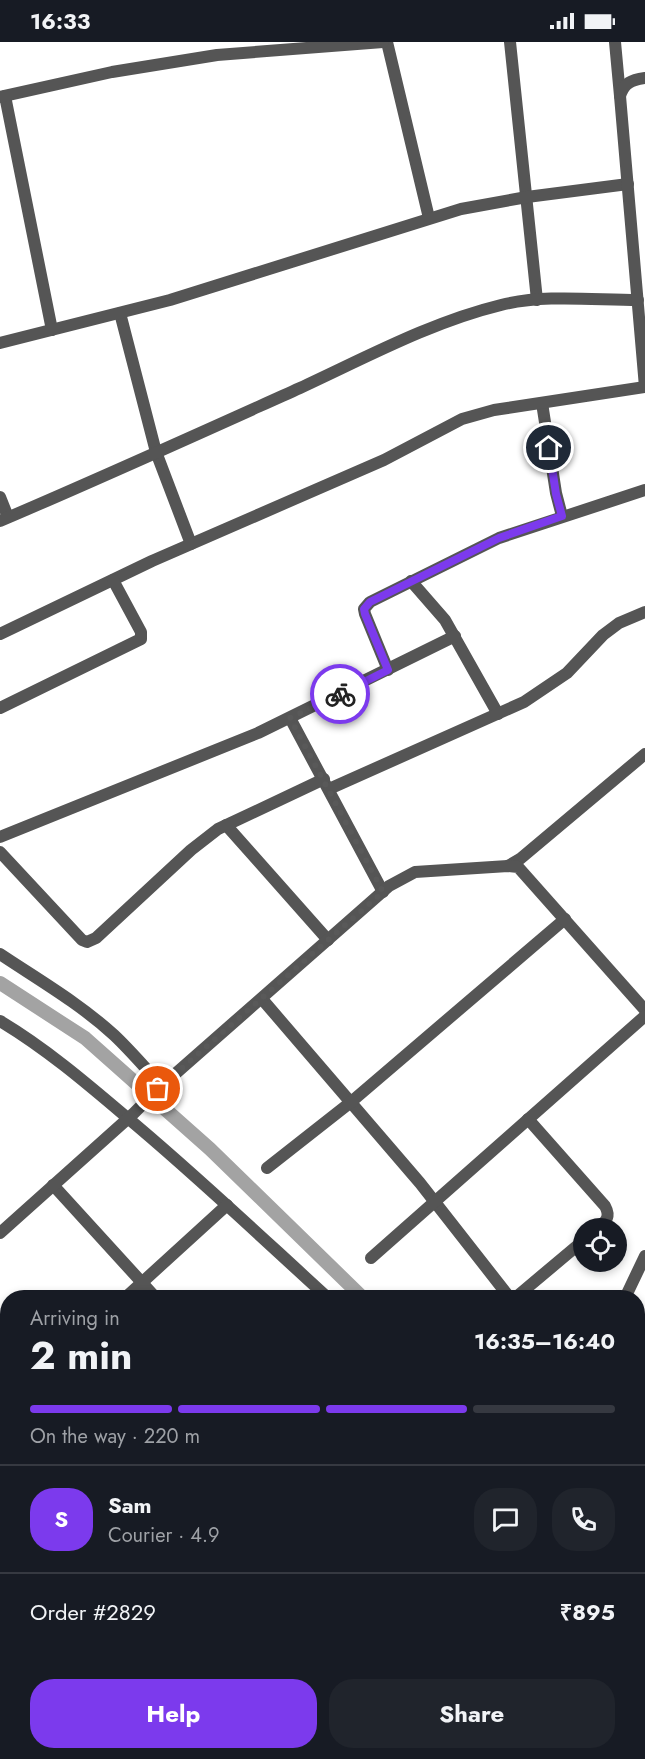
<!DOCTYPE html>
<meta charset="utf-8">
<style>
:root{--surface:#171b24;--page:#20242c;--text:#f1f3f6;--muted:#9ea1a6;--line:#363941;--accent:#7c3aed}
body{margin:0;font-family:Jost,sans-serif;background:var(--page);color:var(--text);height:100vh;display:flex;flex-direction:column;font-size:22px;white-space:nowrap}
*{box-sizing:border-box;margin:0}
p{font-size:20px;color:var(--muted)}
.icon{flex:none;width:33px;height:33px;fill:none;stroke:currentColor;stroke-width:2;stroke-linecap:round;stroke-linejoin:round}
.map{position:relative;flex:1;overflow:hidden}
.drawer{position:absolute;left:0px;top:1248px;width:645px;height:470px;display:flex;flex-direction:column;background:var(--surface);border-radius:24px 24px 0 0;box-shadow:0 3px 9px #0003}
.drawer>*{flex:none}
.buttons{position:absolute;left:573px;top:1176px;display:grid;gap:12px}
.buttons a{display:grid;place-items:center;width:54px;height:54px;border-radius:50%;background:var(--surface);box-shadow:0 3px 9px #0003;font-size:30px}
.pin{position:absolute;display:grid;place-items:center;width:51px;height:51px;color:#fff;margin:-26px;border:3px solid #fff;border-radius:50%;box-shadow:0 2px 6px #0007}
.courier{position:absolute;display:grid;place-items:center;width:60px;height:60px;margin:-30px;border:4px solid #7c3aed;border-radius:50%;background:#fff;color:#222;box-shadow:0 2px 8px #0007}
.overview em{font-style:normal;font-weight:700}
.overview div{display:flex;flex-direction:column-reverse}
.overview{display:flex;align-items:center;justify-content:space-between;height:102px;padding:0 30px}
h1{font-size:39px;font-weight:700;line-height:45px}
.bar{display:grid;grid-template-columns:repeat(4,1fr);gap:9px 6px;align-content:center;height:72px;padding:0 30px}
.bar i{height:8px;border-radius:4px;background:var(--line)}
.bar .on{background:var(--accent)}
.bar p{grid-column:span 4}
.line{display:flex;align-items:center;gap:15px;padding:0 30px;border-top:2px solid var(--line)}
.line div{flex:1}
.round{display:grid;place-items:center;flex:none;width:63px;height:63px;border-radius:24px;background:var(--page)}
.primary-button{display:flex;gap:12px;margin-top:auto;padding:12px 30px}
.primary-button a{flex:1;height:69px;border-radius:24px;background:var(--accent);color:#fff;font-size:24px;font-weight:700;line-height:69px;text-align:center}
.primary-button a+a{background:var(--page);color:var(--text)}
.status{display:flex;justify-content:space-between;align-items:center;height:42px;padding:0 30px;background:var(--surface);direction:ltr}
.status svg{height:16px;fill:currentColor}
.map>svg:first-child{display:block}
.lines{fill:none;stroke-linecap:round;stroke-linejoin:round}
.canal{stroke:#a3a3a3;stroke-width:14}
.minor{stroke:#555;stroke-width:12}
.tertiary{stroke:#555;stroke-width:12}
.done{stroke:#595959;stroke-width:6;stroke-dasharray:0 10.8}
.route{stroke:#7c3aed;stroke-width:8}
</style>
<div class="status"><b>16:33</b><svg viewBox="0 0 49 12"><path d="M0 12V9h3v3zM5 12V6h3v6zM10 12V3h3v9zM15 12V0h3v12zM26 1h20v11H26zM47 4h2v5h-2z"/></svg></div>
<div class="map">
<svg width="645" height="1717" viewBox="0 0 645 1717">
<rect width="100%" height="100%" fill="#fff"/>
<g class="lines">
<g class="canal">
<polyline points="0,941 85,996 210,1107 363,1256"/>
<polyline points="638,1522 645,1529"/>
</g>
<g class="minor">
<polyline points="387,0 429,176"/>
<polyline points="510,0 537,258"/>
<polyline points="615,0 620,54"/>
<polyline points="5,54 52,288"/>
<polyline points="0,55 112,30 217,13 383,0"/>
<polyline points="120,271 156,410 191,502"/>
<polyline points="0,301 170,258 461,167 527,155 628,142"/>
<polyline points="542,361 556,451 562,474"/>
<polyline points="0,455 8,475"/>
<path d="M0,479C101,436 200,391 300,346C365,316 431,280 501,263C545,252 593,258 638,258"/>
<polyline points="411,539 445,578 498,672"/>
<polyline points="0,592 152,519 384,418 462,377 494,368 645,345"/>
<polyline points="388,628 365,572 364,567 370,560 499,496 645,448"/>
<polyline points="0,666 141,597 141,590 113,538"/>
<polyline points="290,676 383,850"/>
<polyline points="329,747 524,660 567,631 603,593 619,581 645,570"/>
<polyline points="226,783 328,898"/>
<polyline points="0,795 258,691 455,594"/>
<polyline points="0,810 82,898 87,900 96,896 191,808 218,787 324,737"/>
<polyline points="508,824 520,817 645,712"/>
<path d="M0,912C39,938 79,961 114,993C131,1009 146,1027 162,1044"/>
<polyline points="262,957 420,1141 510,1256"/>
<path d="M0,979C45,1006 84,1039 124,1073C194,1131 260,1194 328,1256"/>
<path d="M528,1077L605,1164C611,1175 606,1179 598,1186"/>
<polyline points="267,1126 351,1060 565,877"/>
<polyline points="53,1143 156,1256"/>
<polyline points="0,1191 133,1072 158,1047 389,844 415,830 508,824 518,825 645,968"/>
<polyline points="371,1216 645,974"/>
<polyline points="125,1256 227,1163"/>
<polyline points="515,1256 584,1198"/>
<polyline points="0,1369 8,1362"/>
<polyline points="638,1406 645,1406"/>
<polyline points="638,1492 645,1500"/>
<polyline points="0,1503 8,1511"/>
<polyline points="0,1541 8,1534"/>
<polyline points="638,1554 645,1562"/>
<polyline points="638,1639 645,1639"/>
<polyline points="188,1710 195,1717"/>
<polyline points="7,1717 14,1710"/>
<polyline points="201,1717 208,1710"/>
<polyline points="387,1717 391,1710"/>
</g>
<g class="tertiary">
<path d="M645,36C631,38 624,41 620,54L645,345"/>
<polyline points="625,1256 645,1214"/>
<polyline points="480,1710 485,1717"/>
</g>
</g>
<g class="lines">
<polyline class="done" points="158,1047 383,850 290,676 340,652"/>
<polyline class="route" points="340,652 388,628 365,572 364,567 370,560 499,496 562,474 556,452 549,406"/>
</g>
</svg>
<div class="buttons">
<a><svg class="icon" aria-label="locate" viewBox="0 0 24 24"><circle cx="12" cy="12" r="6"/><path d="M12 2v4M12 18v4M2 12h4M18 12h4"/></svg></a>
</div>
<div class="pin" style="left:158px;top:1047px;background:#ea580c"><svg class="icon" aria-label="bag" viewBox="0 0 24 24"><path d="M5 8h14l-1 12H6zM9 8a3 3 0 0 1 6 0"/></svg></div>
<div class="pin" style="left:549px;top:406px;background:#1f2937"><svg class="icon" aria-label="home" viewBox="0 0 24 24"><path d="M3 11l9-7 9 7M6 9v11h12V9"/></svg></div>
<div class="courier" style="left:340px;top:652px"><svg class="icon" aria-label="bike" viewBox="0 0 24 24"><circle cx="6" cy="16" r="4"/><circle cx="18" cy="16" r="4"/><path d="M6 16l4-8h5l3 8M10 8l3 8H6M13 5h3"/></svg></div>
<section class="drawer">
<div class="overview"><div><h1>2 min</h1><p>Arriving in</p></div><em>16:35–16:40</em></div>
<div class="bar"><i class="on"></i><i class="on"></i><i class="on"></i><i></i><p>On the way · 220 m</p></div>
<div class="line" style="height:108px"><b class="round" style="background:var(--accent);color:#fff">S</b><div><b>Sam</b><p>Courier · 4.9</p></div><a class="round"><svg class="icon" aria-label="chat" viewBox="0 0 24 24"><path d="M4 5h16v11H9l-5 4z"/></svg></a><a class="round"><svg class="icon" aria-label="phone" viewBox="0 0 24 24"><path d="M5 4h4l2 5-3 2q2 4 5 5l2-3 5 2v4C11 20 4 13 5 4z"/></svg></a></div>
<div class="line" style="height:78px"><div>Order #2829</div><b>₹895</b></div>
<div class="primary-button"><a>Help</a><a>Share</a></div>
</section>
</div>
